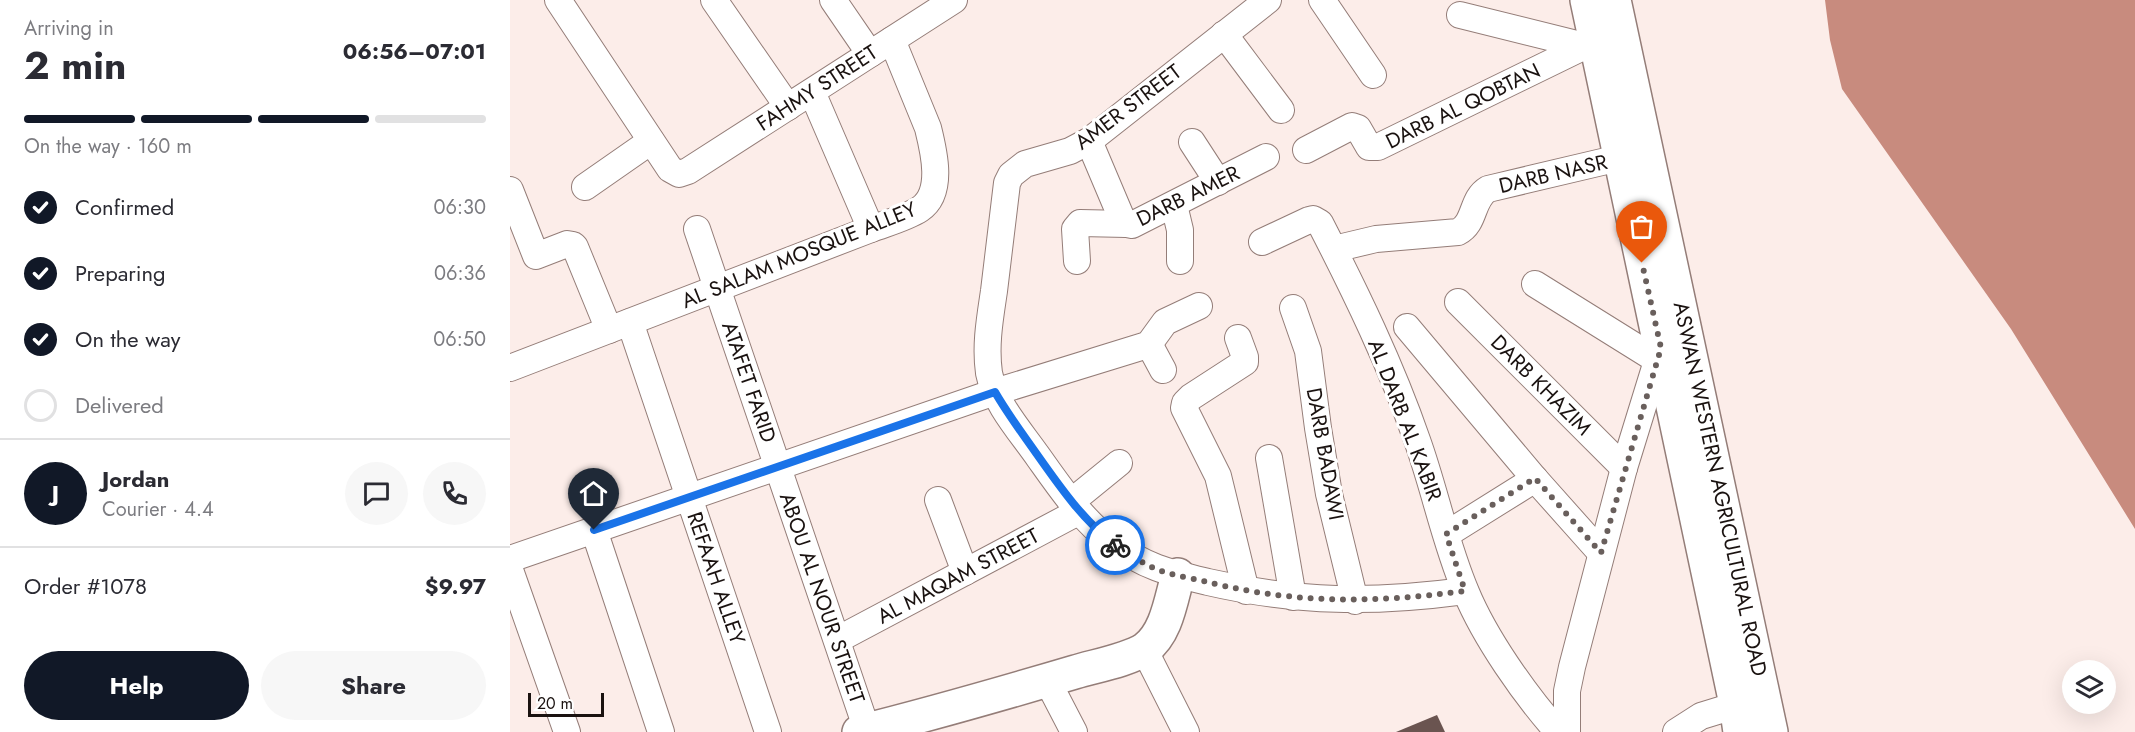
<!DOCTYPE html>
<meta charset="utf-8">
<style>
:root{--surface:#fff;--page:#f7f7f7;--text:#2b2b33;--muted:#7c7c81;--line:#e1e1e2;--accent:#111827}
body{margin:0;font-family:Jost,sans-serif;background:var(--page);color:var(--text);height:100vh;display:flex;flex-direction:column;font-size:22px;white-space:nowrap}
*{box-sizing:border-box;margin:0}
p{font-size:20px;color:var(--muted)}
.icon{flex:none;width:33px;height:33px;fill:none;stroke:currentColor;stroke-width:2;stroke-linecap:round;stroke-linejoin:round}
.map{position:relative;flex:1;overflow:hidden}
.panel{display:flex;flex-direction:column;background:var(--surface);width:510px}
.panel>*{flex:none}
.tools{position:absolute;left:1552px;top:660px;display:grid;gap:12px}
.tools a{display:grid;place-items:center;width:54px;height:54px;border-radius:50%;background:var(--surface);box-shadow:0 6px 24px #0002;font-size:30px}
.scale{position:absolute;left:18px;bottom:15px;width:76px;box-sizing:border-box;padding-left:6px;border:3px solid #1a1210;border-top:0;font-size:16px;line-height:21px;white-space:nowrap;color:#1a1210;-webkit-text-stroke:4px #fff;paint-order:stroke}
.pin{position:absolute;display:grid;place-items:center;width:51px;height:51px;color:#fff;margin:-62px -26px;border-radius:50% 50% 50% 0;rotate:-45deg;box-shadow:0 0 6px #0007}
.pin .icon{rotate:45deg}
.courier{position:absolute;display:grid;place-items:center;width:60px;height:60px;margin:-30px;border:4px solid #1a73e8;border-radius:50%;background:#fff;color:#222;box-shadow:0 2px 8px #0007}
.overview em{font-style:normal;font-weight:700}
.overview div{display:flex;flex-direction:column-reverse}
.overview{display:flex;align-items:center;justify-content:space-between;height:102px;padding:0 24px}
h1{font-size:39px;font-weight:700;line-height:45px}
.bar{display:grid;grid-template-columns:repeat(4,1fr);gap:9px 6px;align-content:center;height:72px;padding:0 24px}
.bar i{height:8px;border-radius:4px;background:var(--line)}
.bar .current{background:var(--accent)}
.bar p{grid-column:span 4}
.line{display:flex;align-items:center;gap:15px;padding:0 24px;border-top:2px solid var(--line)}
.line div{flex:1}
.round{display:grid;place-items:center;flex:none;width:63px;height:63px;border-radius:32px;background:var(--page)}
ol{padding:0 24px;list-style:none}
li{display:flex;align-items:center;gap:18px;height:66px}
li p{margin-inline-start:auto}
li .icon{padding:6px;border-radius:50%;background:var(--accent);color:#fff;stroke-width:4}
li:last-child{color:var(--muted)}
li i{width:33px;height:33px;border:3px solid var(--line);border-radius:50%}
.button{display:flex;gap:12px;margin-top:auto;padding:12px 24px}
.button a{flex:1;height:69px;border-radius:36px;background:var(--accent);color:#fff;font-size:24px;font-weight:700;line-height:69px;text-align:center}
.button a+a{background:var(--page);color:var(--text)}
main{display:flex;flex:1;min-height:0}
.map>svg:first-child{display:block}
.water{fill:#c88b7e}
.building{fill:#6a5450}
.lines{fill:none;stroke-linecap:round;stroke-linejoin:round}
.street-casing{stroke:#947d78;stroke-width:28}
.secondary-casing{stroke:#947d78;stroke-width:36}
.primary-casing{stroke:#947d78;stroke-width:36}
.street{stroke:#fff;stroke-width:26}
.secondary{stroke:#fff;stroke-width:33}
.primary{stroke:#fff;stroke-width:33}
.done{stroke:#695f5c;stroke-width:6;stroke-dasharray:0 10.8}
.route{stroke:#1a73e8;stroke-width:8}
.labels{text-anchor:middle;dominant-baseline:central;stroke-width:6;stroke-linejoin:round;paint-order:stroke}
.street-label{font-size:21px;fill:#1a1210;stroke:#fff}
</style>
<main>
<section class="panel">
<div class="overview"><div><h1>2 min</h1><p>Arriving in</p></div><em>06:56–07:01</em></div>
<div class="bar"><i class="current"></i><i class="current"></i><i class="current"></i><i></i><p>On the way · 160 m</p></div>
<ol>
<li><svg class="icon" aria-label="check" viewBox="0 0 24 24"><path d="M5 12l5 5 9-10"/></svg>Confirmed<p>06:30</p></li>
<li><svg class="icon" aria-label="check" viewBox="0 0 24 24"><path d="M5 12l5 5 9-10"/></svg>Preparing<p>06:36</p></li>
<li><svg class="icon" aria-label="check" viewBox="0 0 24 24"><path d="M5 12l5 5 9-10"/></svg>On the way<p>06:50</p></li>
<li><i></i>Delivered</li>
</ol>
<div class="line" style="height:108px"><b class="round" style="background:var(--accent);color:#fff">J</b><div><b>Jordan</b><p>Courier · 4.4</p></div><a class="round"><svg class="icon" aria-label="chat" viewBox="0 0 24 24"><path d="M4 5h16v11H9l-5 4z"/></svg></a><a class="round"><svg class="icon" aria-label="phone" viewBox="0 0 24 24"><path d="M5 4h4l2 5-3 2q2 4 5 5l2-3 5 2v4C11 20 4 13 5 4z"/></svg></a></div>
<div class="line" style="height:78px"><div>Order #1078</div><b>$9.97</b></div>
<div class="button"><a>Help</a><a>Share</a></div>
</section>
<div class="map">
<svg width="1625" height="732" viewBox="0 0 1625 732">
<rect width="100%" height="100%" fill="#fcede9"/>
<polygon class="water" points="1315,0 1625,0 1625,529 1501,329 1332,89 1320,40"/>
<polygon class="building" points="927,715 935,732 886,732"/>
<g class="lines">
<defs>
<g id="street">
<polyline points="48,0 160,169 169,174 178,171 444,0"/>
<polyline points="204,0 278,107"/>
<polyline points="323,0 360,54"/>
<path d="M758,0L579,141L560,151L515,164L501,175L497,183C493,219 488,255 484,291C480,318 475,345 479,373C485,404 511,432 529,458C551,489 572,520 603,543C634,567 661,573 698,582C789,603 864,603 955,591"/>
<polyline points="812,0 863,75"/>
<polyline points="950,15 1075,46"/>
<polyline points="714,34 771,110"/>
<polyline points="302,92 361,229"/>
<polyline points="579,141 612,219 617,224 622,225 756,157"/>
<polyline points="682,142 708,182"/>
<polyline points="796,150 842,126 848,128 859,147 868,147 1075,46 1087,43"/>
<polyline points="75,187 141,141"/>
<polyline points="0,190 26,256 57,244 63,245 65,247 99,330"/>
<polyline points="664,205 670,230 670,261"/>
<polyline points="187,229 357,730"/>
<path d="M752,242L799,220L803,219L810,223C846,293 881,365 907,440C925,490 935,543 956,592C975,638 1015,695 1048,732"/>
<path d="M824,249L866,239L948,232C966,223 961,199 978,189L1109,158"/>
<polyline points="567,261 565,229 570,223 617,224"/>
<polyline points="1025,284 1147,360"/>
<polyline points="948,302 1114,468"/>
<polyline points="783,308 798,351 808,428 819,494 845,601"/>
<polyline points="120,322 258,732"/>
<polyline points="897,327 1025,479 1091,553"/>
<polyline points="728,338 735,357 735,362 681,397 675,403 674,408 708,476 736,591"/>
<polyline points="639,344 653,370"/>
<path d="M0,368L361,229C377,223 396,218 410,209C434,193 424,152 418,128L382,40"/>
<polyline points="759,458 783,597"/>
<polyline points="428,500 455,572"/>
<polyline points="561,502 609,463"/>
<polyline points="84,530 151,732"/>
<polyline points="937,534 1025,479"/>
<polyline points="0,559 485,392 634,346 639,344 655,322 689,306"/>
<polyline points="0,570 57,732"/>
<polyline points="327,640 568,512"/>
<polyline points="634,649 676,732"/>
<polyline points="537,680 564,732"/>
<polyline points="1057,732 1057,691 1062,667 1114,468 1151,348"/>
<polyline points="1166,732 1191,716 1243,700"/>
</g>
<path id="secondary" d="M349,732C421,714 494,693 565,672C585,666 618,660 635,649C657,633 661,599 668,575"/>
<g id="primary">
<polyline points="1077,0 1226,704 1230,732"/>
<polyline points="1104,0 1261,732"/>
</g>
</defs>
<use href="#street" class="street-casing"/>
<use href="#secondary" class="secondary-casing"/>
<use href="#primary" class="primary-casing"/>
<use href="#street" class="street"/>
<use href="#secondary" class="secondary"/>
<use href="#primary" class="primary"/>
</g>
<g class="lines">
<path class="done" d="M605,545C617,553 630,562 644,568C662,576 683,578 701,583C790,604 865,603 955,591L936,534L1025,478L1091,553L1151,348L1132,263"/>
<path class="route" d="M84,530L485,392C497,413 512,433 526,453C550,487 572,519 605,545"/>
</g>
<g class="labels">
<g class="street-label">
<text transform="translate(307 88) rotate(-33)">FAHMY STREET</text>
<text transform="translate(953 106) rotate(-26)">DARB AL QOBTAN</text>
<text transform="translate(618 107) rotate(-37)">AMER STREET</text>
<text transform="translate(1043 174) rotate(-13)">DARB NASR</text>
<text transform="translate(678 196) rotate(-26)">DARB AMER</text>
<text transform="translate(289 255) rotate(-22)">AL SALAM MOSQUE ALLEY</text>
<text transform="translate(239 382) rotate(71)">ATAFET FARID</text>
<text transform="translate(1031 385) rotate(45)">DARB KHAZIM</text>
<text transform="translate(895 420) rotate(69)">AL DARB AL KABIR</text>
<text transform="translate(815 454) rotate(80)">DARB BADAWI</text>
<text transform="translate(1210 489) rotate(78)">ASWAN WESTERN AGRICULTURAL ROAD</text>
<text transform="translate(448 576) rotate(-28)">AL MAQAM STREET</text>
<text transform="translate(206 578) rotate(71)">REFAAH ALLEY</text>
<text transform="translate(312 598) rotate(71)">ABOU AL NOUR STREET</text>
</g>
</g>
</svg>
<div class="tools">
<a><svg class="icon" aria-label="layers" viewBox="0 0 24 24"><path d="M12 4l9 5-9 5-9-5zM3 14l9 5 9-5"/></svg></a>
</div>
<div class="scale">20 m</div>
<div class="pin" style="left:1132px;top:263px;background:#ea580c"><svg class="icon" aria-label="bag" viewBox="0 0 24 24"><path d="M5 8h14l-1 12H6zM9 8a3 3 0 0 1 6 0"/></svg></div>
<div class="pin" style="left:84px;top:530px;background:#1f2937"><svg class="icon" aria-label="home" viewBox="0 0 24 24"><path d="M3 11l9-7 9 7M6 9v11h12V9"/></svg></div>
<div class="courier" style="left:605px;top:545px"><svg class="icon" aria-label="bike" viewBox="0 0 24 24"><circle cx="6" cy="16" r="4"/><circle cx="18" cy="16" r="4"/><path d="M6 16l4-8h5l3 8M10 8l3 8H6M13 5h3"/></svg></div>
</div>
</main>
